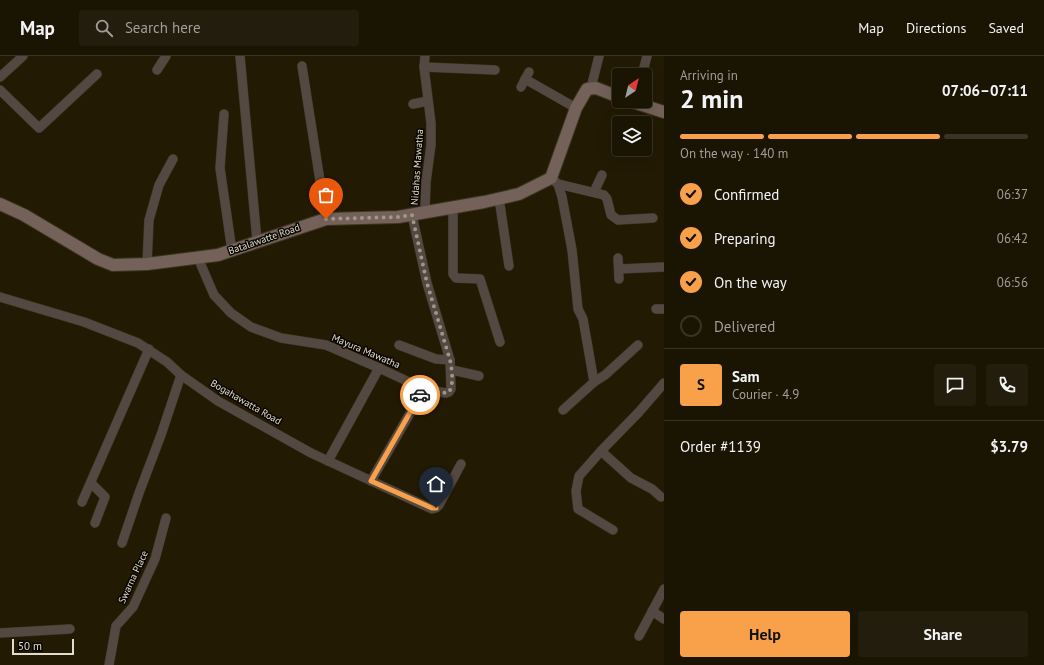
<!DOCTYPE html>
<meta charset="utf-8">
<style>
:root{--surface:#1a1403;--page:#231d0d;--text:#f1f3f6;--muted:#9f9e9a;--line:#383325;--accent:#f8a14a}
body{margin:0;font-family:"PT Sans",sans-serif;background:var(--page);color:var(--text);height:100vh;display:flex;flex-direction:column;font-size:15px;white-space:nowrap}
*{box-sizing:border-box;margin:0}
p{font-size:13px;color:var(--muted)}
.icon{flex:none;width:22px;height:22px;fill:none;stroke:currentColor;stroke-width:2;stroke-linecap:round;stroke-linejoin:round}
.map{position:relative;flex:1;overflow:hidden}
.sheet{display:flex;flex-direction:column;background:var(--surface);width:380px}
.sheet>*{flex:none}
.needle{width:26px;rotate:35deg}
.controls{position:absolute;left:612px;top:12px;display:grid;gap:8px}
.controls a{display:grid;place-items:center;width:40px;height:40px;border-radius:4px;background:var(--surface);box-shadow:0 4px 16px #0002,0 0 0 1px var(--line);font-size:20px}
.scale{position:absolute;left:12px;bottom:10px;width:62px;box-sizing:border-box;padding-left:4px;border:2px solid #e1dcce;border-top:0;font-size:11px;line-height:14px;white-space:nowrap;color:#e1dcce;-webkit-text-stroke:3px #090601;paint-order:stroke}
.pin{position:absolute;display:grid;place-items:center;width:34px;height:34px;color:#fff;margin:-41px -17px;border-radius:50% 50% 50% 0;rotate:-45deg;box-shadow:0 0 4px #0007}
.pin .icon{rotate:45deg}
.courier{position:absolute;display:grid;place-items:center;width:40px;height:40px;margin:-20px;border:3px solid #f8a14a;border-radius:50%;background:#fff;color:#222;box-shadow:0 1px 5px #0007}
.overview em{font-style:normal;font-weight:700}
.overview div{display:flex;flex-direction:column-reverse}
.overview{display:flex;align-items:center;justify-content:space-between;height:68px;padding:0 16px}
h1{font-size:26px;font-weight:700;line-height:30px}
.bar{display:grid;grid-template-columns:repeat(4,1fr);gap:6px 4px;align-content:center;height:48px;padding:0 16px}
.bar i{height:5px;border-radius:3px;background:var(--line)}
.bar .active{background:var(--accent)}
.bar p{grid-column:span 4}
.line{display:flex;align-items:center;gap:10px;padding:0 16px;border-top:1px solid var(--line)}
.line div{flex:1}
.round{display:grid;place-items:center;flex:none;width:42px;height:42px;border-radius:4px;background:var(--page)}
ol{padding:0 16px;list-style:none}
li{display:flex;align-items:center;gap:12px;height:44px}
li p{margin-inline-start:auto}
li .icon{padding:4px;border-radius:50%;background:var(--accent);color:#111;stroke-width:4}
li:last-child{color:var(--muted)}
li i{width:22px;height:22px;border:2px solid var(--line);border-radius:50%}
.action{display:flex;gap:8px;margin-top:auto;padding:8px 16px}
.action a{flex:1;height:46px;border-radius:4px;background:var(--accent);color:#111;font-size:16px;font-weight:700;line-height:46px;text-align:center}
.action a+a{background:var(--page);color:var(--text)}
header{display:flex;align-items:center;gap:24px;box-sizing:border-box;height:56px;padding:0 20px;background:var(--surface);border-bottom:1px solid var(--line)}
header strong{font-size:19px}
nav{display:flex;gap:22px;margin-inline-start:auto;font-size:14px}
.search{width:280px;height:36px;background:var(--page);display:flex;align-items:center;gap:10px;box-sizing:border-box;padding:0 14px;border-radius:4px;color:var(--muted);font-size:15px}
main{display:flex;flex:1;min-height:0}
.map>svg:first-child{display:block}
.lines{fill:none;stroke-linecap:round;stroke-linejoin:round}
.street-casing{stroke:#3e3520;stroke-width:10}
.secondary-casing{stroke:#3e3520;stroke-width:14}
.street{stroke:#544843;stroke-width:9}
.secondary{stroke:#74615a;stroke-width:12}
.done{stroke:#9e9887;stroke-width:4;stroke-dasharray:0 7.2}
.route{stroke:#f8a14a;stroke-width:5}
.labels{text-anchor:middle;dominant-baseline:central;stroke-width:3;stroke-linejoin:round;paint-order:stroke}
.street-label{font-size:10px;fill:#e1dcce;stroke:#090601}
</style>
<header>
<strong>Map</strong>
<div class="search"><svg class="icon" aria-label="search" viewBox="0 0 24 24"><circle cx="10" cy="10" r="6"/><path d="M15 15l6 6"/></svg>Search here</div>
<nav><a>Map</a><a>Directions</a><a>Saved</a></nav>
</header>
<main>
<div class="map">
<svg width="664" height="609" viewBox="0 0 664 609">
<rect width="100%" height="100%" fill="#231a04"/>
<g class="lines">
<defs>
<g id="street">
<polyline points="240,0 257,185"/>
<polyline points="425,0 424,11 431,67 431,89 426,126 425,156"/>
<polyline points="302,10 326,163"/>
<polyline points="424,11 495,14"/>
<polyline points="157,14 166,0"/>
<polyline points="642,19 647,0"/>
<polyline points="0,21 23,0"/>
<polyline points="525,23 576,52"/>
<polyline points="521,31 529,16"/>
<polyline points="591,32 599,0"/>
<polyline points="0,34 39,72 97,18"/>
<polyline points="413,48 428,45"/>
<polyline points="224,58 220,112 232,195"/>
<polyline points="551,122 558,128 562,141 572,194 578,253 583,263 594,326"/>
<polyline points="558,128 604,139 607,143 611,159 618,164 653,162"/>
<polyline points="594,136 602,119"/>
<polyline points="499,142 509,210"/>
<polyline points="453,150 453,218 456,222 480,223 500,286"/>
<polyline points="198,202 214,239 231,257 251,271 281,282 326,289 379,312 424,333 446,337 449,336 451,333 450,304 427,227 412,159"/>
<polyline points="618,202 619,223"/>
<polyline points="147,208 149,164 159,129 173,103"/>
<polyline points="619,213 664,211"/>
<polyline points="0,241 84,266 138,287 167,306 181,319 218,345 311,397 432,453 436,452 439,449 461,408"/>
<polyline points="656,253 664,253"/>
<polyline points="399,289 436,303 450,304"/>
<polyline points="452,314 479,320"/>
<polyline points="563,354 594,326 605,319 638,289"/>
<polyline points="601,395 631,422 652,433 661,441"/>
<polyline points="328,405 379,312"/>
<polyline points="371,425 424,333"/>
<polyline points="91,427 105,441 95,467"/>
<polyline points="82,446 149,293"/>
<polyline points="613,474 578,453 576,435 579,420 601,395 639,356 664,327"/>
<polyline points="122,487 139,437 161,379 181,319"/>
<polyline points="652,555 664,563"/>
<polyline points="0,577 70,573"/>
<polyline points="639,580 664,533"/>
<polyline points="109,609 116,570 133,551 155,503 166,462"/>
</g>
<g id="secondary">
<polyline points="630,45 664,56"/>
<polyline points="0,148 24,159 98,203 113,209 147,208 218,199 326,163 398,161 484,146 519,138 551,122 576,52 587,33 596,32 619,41"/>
</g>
</defs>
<use href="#street" class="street-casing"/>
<use href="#secondary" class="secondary-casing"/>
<use href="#street" class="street"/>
<use href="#secondary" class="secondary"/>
</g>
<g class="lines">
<path class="done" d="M326,163L398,161L412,159L427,227L450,304C452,314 454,328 449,336L446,337L424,333L420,339"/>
<polyline class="route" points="420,339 371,425 432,452 436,452"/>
</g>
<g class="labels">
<g class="street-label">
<text transform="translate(417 111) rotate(-86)">Nidahas Mawatha</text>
<text transform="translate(264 183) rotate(-19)">Batalawatte Road</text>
<text transform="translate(366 295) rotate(23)">Mayura Mawatha</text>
<text transform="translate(246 346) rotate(30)">Bogahawatta Road</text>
<text transform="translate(133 521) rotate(-65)">Swarna Place</text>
</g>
</g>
</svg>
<div class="controls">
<a><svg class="needle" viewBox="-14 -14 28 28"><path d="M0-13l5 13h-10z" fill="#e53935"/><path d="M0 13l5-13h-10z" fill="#9f9e9a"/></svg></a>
<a><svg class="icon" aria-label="layers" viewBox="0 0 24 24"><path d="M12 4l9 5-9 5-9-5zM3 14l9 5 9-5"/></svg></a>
</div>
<div class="scale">50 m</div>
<div class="pin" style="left:326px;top:163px;background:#ea580c"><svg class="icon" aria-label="bag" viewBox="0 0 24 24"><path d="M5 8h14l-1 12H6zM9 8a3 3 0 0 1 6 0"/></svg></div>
<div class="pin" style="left:436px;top:452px;background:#1f2937"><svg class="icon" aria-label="home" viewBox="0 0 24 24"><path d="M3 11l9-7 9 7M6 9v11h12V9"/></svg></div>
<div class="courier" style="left:420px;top:339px"><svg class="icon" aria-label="car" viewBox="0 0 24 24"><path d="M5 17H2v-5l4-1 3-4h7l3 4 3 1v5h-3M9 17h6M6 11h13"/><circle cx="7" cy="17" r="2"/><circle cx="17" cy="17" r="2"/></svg></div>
</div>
<section class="sheet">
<div class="overview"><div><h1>2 min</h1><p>Arriving in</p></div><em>07:06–07:11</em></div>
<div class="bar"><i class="active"></i><i class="active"></i><i class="active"></i><i></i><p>On the way · 140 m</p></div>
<ol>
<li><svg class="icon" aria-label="check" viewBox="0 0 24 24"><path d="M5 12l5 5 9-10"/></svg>Confirmed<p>06:37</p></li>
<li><svg class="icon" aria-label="check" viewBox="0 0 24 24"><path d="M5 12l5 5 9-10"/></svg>Preparing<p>06:42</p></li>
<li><svg class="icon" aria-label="check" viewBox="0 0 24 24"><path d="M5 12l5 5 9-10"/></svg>On the way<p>06:56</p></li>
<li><i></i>Delivered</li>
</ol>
<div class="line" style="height:72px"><b class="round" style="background:var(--accent);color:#111">S</b><div><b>Sam</b><p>Courier · 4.9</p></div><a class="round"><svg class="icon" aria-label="chat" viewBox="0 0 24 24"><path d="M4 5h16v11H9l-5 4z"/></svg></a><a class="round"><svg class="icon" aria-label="phone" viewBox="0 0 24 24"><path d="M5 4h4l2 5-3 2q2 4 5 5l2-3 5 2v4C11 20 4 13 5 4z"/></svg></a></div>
<div class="line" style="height:52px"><div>Order #1139</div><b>$3.79</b></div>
<div class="action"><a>Help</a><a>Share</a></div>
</section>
</main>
